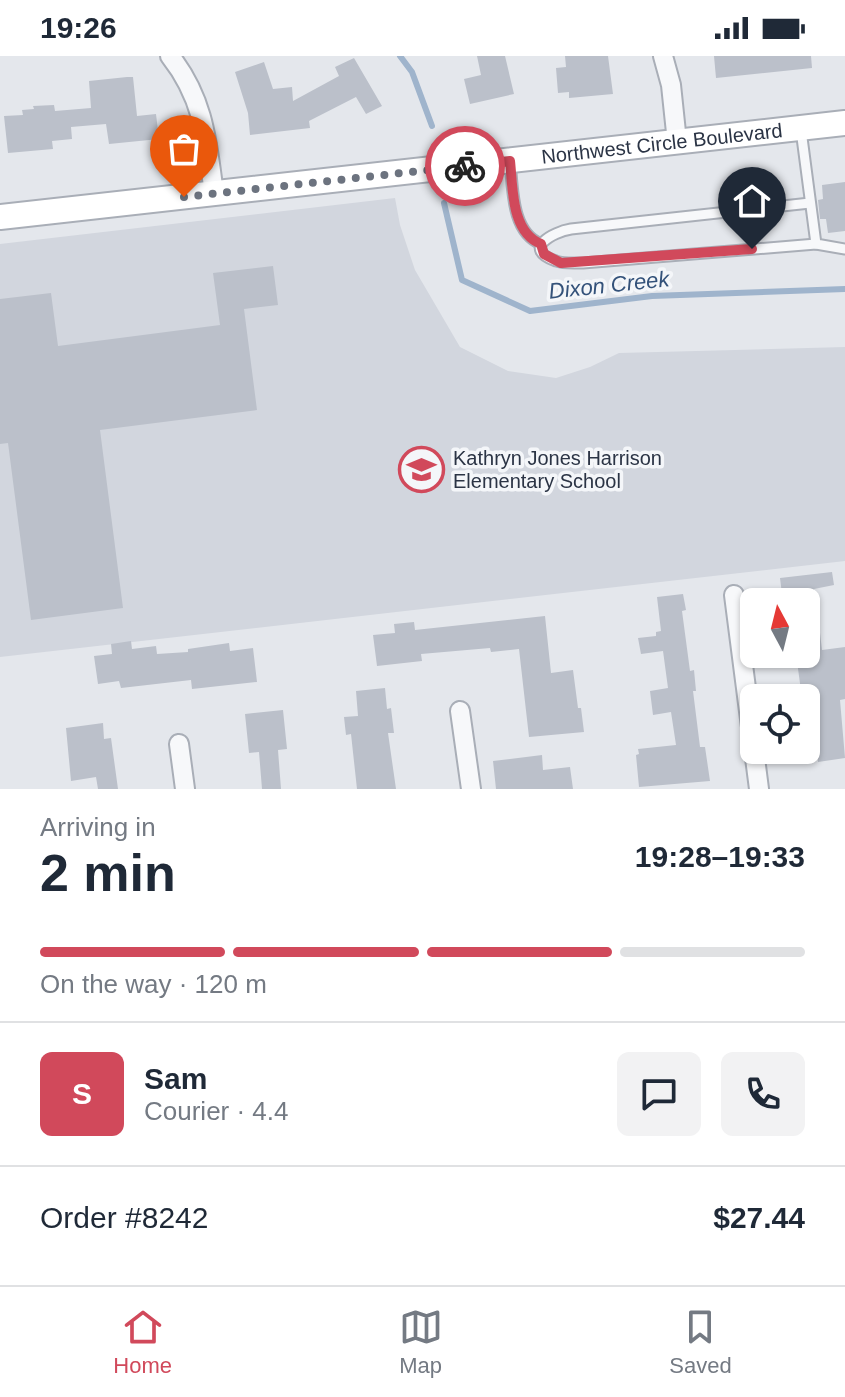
<!DOCTYPE html>
<meta charset="utf-8">
<style>
:root{--surface:#fff;--page:#f2f2f3;--text:#1f2937;--muted:#747a83;--line:#e0e1e3;--accent:#d1495b}
body{margin:0;font-family:Arial,sans-serif;background:var(--page);color:var(--text);height:100vh;display:flex;flex-direction:column;font-size:30px;white-space:nowrap}
*{box-sizing:border-box;margin:0}
p{font-size:26px;color:var(--muted)}
.icon{flex:none;width:44px;height:44px;fill:none;stroke:currentColor;stroke-width:2;stroke-linecap:round;stroke-linejoin:round}
.map{position:relative;height:733px;overflow:hidden}
.details{display:flex;flex-direction:column;background:var(--surface);flex:1}
.details>*{flex:none}
.needle{width:52px;rotate:353deg}
.controls{position:absolute;left:740px;top:532px;display:grid;gap:16px}
.controls a{display:grid;place-items:center;width:80px;height:80px;border-radius:12px;background:var(--surface);box-shadow:0 2px 6px #0004;font-size:40px}
.pin{position:absolute;display:grid;place-items:center;width:68px;height:68px;color:#fff;margin:-82px -34px;border-radius:50% 50% 50% 0;rotate:-45deg;box-shadow:0 0 8px #0007}
.pin .icon{rotate:45deg}
.courier{position:absolute;display:grid;place-items:center;width:80px;height:80px;margin:-40px;border:6px solid #d1495b;border-radius:50%;background:#fff;color:#222;box-shadow:0 2px 10px #0007}
.overview em{font-style:normal;font-weight:600}
.overview div{display:flex;flex-direction:column-reverse}
.overview{display:flex;align-items:center;justify-content:space-between;height:136px;padding:0 40px}
h1{font-size:52px;font-weight:600;line-height:60px}
.bar{display:grid;grid-template-columns:repeat(4,1fr);gap:12px 8px;align-content:center;height:96px;padding:0 40px}
.bar i{height:10px;border-radius:6px;background:var(--line)}
.bar .on{background:var(--accent)}
.bar p{grid-column:span 4}
.line{display:flex;align-items:center;gap:20px;padding:0 40px;border-top:2px solid var(--line)}
.line div{flex:1}
.round{display:grid;place-items:center;flex:none;width:84px;height:84px;border-radius:12px;background:var(--page)}
.status{display:flex;justify-content:space-between;align-items:center;height:56px;padding:0 40px;background:var(--surface);direction:ltr}
.status svg{height:22px;fill:currentColor}
.dock{display:flex;justify-content:space-around;align-items:center;height:112px;border-top:2px solid var(--line);background:var(--surface);font-size:22px;color:var(--muted)}
.dock a{display:grid;justify-items:center;gap:4px}
.dock .on{color:var(--accent)}
.map>svg:first-child{display:block}
.built{fill:#d2d6de}
.lines{fill:none;stroke-linecap:round;stroke-linejoin:round}
.stream{stroke:#9fb4cc;stroke-width:6}
.building{fill:#bbc0ca}
.lane-casing{stroke:#a9aeb7;stroke-width:13}
.street-casing{stroke:#a9aeb7;stroke-width:22}
.secondary-casing{stroke:#a9aeb7;stroke-width:28}
.lane{stroke:#f7f8fa;stroke-width:9}
.street{stroke:#f7f8fa;stroke-width:18}
.secondary{stroke:#fff;stroke-width:24}
.done{stroke:#6c737f;stroke-width:8;stroke-dasharray:0 14.4}
.route{stroke:#d1495b;stroke-width:10}
.labels{text-anchor:middle;dominant-baseline:central;stroke-width:7;stroke-linejoin:round;paint-order:stroke}
.street-label{font-size:20px;fill:#2b3445;stroke:#f4f6f9}
.poi-label{font-size:20px;fill:#2b3445;stroke:#f4f6f9;text-anchor:start}
.water-label{font-size:22px;font-style:italic;fill:#34527a;stroke:#f4f6f9}
</style>
<div class="status"><b>19:26</b><svg viewBox="0 0 49 12"><path d="M0 12V9h3v3zM5 12V6h3v6zM10 12V3h3v9zM15 12V0h3v12zM26 1h20v11H26zM47 4h2v5h-2z"/></svg></div>
<div class="map">
<svg width="845" height="733" viewBox="0 0 845 733">
<rect width="100%" height="100%" fill="#e4e7ec"/>
<polygon class="built" points="395,142 400,169 415,214 460,291 508,315 556,322 590,311 619,297 845,291 845,505 0,601 0,188"/>
<g class="lines">
<g class="stream">
<polyline points="400,0 412,16 432,70"/>
<polyline points="444,147 462,224 530,255 652,240 845,233"/>
</g>
</g>
<g class="building">
<polygon points="477,0 505,0 514,38 470,48 464,23 481,19"/>
<polygon points="565,0 608,0 613,38 569,42 569,36 558,37 556,12 566,11"/>
<polygon points="714,0 811,0 812,12 716,22"/>
<polygon points="354,2 382,50 366,58 356,41 309,65 310,72 250,79 248,57 235,16 264,6 273,33 292,31 293,45 339,20 335,11"/>
<polygon points="127,21 133,21 137,60 156,58 159,83 109,88 106,68 71,71 72,83 52,85 53,93 8,97 4,60 23,59 22,54 34,53 33,50 54,49 55,55 91,52 89,25"/>
<polygon points="845,126 845,175 828,177 826,163 820,163 818,144 823,143 822,129"/>
<polygon points="273,210 278,249 244,253 257,354 100,374 123,552 31,564 8,387 0,388 0,243 51,237 58,290 220,269 213,217"/>
<polygon points="832,516 834,529 814,533 816,546 792,546 790,536 782,538 780,522"/>
<polygon points="683,538 686,554 682,555 690,615 694,614 696,635 693,635 700,691 705,691 710,725 639,731 636,699 639,698 638,693 676,689 671,656 653,659 650,635 668,632 663,595 641,598 638,582 656,580 656,576 661,575 657,541"/>
<polygon points="817,551 822,594 845,591 845,643 840,644 845,702 818,706 812,647 806,648 806,642 802,642 796,598 806,598 806,552"/>
<polygon points="545,560 551,617 573,614 578,652 581,652 584,676 529,681 519,593 491,596 490,592 421,598 422,605 377,610 373,579 395,577 394,568 414,566 415,574"/>
<polygon points="131,585 132,593 156,590 157,598 188,596 188,593 229,587 230,595 253,592 257,626 192,633 191,624 121,632 119,625 98,628 94,600 112,598 111,588"/>
<polygon points="385,632 387,653 391,652 394,677 388,677 396,733 357,733 351,678 346,679 344,661 358,660 356,635"/>
<polygon points="283,654 287,693 278,694 281,733 262,733 259,696 249,697 245,658"/>
<polygon points="103,667 104,683 111,682 118,733 98,733 96,721 71,725 66,672"/>
<polygon points="542,699 543,714 570,711 573,733 496,733 493,705"/>
</g>
<g class="lines">
<defs>
<g id="lane">
<polyline points="801,74 816,188 845,193"/>
<path d="M510,105C513,132 511,176 541,188"/>
<path d="M810,147L571,173C553,176 521,193 556,205C564,208 574,207 583,207L816,188"/>
</g>
<g id="street">
<path d="M170,0C204,43 207,85 214,138"/>
<polyline points="663,0 671,29 677,86"/>
<polyline points="734,539 759,733"/>
<polyline points="460,655 471,733"/>
<polyline points="179,688 185,733"/>
</g>
<g id="secondary">
<path id="s1" d="M0,161L845,67"/>
</g>
</defs>
<use href="#lane" class="lane-casing"/>
<use href="#street" class="street-casing"/>
<use href="#secondary" class="secondary-casing"/>
<use href="#lane" class="lane"/>
<use href="#street" class="street"/>
<use href="#secondary" class="secondary"/>
</g>
<g class="lines">
<polyline class="done" points="184,141 465,110"/>
<path class="route" d="M465,110L510,105C513,132 511,176 541,188L544,198L561,207L752,193"/>
</g>
<defs>
<symbol id="school-ring" viewBox="-11 -11 22 22"><circle r="9.5" fill="#f4f6f9" stroke="#d1495b" stroke-width="1.5"/><path d="M0-5L7-2L0 1L-7-2ZM-4 1L0 2.5L4 1V4Q0 6-4 4Z" fill="#d1495b"/></symbol>
</defs>
<g fill-rule="evenodd">
<use href="#school-ring" x="396" y="388" width="51" height="51"/>
</g>
<g class="labels">
<g class="street-label">
<text stroke="none"><textPath href="#s1" startOffset="666">Northwest Circle Boulevard</textPath></text>
</g>
<g class="poi-label">
<text x="453" y="402">Kathryn Jones Harrison<tspan x="453" dy="23">Elementary School</tspan></text>
</g>
<g class="water-label">
<text transform="translate(609 229) rotate(-6)">Dixon Creek</text>
</g>
</g>
</svg>
<div class="controls">
<a><svg class="needle" viewBox="-14 -14 28 28"><path d="M0-13l5 13h-10z" fill="#e53935"/><path d="M0 13l5-13h-10z" fill="#747a83"/></svg></a>
<a><svg class="icon" aria-label="locate" viewBox="0 0 24 24"><circle cx="12" cy="12" r="6"/><path d="M12 2v4M12 18v4M2 12h4M18 12h4"/></svg></a>
</div>
<div class="pin" style="left:184px;top:141px;background:#ea580c"><svg class="icon" aria-label="bag" viewBox="0 0 24 24"><path d="M5 8h14l-1 12H6zM9 8a3 3 0 0 1 6 0"/></svg></div>
<div class="pin" style="left:752px;top:193px;background:#1f2937"><svg class="icon" aria-label="home" viewBox="0 0 24 24"><path d="M3 11l9-7 9 7M6 9v11h12V9"/></svg></div>
<div class="courier" style="left:465px;top:110px"><svg class="icon" aria-label="bike" viewBox="0 0 24 24"><circle cx="6" cy="16" r="4"/><circle cx="18" cy="16" r="4"/><path d="M6 16l4-8h5l3 8M10 8l3 8H6M13 5h3"/></svg></div>
</div>
<section class="details">
<div class="overview"><div><h1>2 min</h1><p>Arriving in</p></div><em>19:28–19:33</em></div>
<div class="bar"><i class="on"></i><i class="on"></i><i class="on"></i><i></i><p>On the way · 120 m</p></div>
<div class="line" style="height:144px"><b class="round" style="background:var(--accent);color:#fff">S</b><div><b>Sam</b><p>Courier · 4.4</p></div><a class="round"><svg class="icon" aria-label="chat" viewBox="0 0 24 24"><path d="M4 5h16v11H9l-5 4z"/></svg></a><a class="round"><svg class="icon" aria-label="phone" viewBox="0 0 24 24"><path d="M5 4h4l2 5-3 2q2 4 5 5l2-3 5 2v4C11 20 4 13 5 4z"/></svg></a></div>
<div class="line" style="height:104px"><div>Order #8242</div><b>$27.44</b></div>
</section>
<nav class="dock">
<a class="on"><svg class="icon" aria-label="home" viewBox="0 0 24 24"><path d="M3 11l9-7 9 7M6 9v11h12V9"/></svg>Home</a>
<a><svg class="icon" aria-label="map" viewBox="0 0 24 24"><path d="M3 6l6-2 6 2 6-2v14l-6 2-6-2-6 2zM9 4v14M15 6v14"/></svg>Map</a>
<a><svg class="icon" aria-label="saved" viewBox="0 0 24 24"><path d="M7 4h10v16l-5-4-5 4z"/></svg>Saved</a>
</nav>
